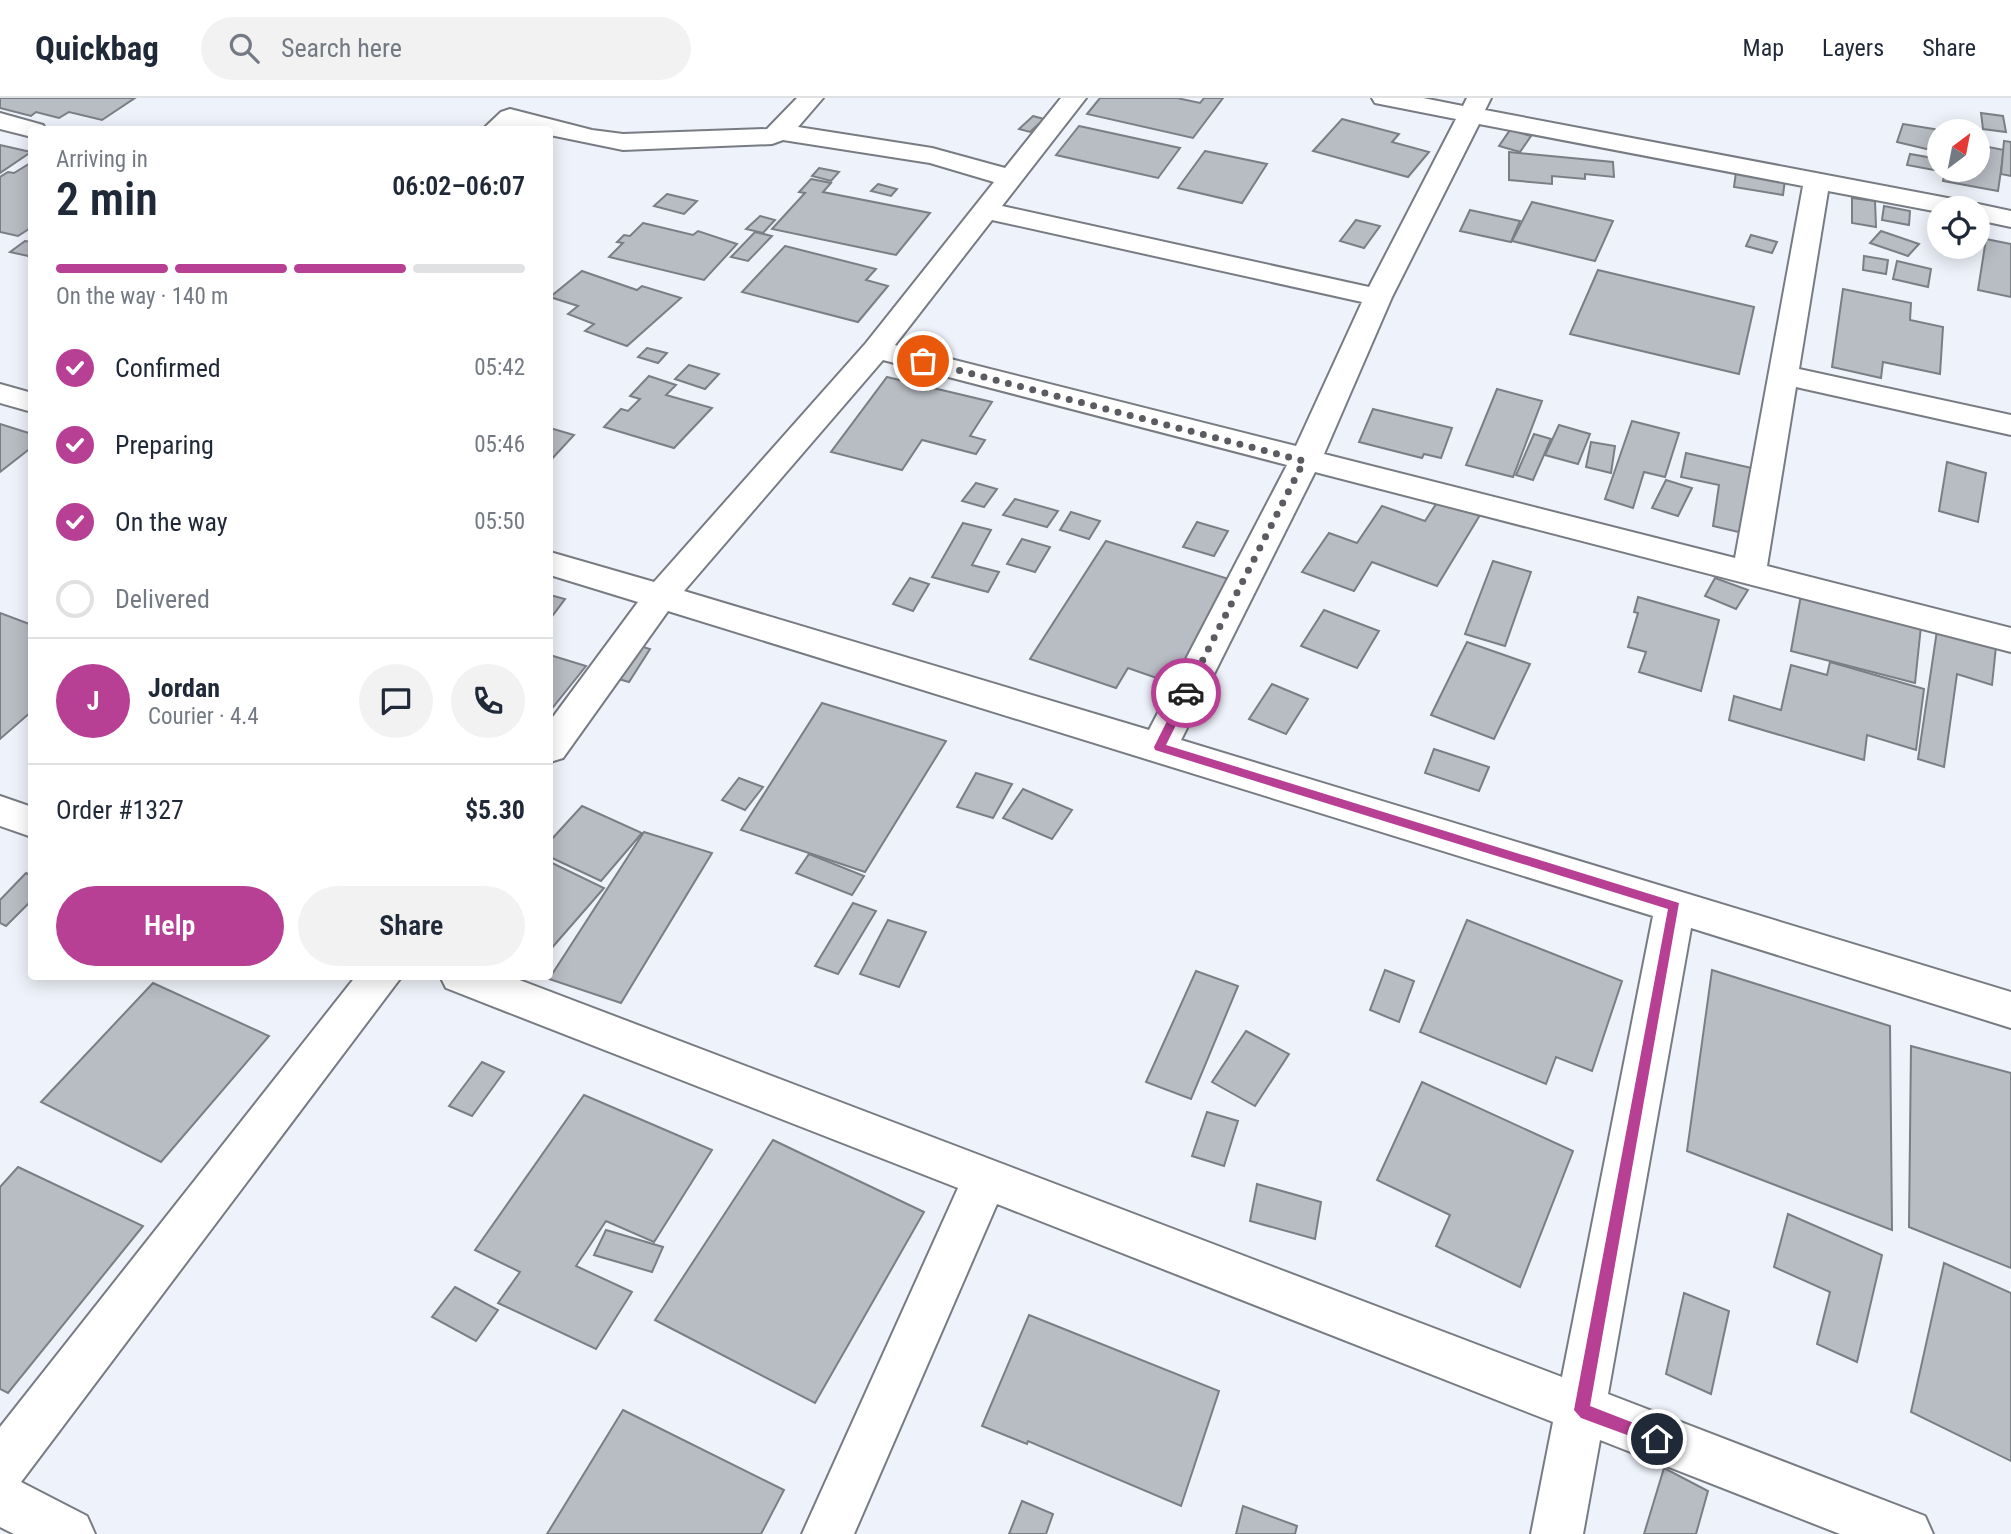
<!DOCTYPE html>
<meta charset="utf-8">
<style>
:root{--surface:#fff;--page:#f2f2f3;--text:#1f2937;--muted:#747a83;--line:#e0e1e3;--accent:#b73f94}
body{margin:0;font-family:"Roboto Condensed",sans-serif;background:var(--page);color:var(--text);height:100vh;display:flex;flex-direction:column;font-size:26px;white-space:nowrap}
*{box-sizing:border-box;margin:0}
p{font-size:23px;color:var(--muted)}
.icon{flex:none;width:38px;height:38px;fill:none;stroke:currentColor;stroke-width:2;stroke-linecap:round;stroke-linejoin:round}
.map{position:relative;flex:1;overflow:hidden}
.details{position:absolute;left:28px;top:28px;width:525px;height:854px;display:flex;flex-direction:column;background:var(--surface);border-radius:7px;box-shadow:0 4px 18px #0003}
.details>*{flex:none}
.needle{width:46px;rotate:32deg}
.controls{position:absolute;left:1927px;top:21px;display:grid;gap:14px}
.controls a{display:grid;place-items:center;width:63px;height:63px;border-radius:50%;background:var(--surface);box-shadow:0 4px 18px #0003;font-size:35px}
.pin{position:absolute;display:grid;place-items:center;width:60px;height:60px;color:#fff;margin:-30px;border:4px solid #fff;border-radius:50%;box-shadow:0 2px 7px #0007}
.courier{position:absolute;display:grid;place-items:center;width:70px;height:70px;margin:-35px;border:5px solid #b73f94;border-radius:50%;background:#fff;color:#222;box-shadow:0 2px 9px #0007}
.head em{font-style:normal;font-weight:600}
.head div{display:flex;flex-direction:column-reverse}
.head{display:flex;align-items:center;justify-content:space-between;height:119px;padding:0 28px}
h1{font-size:46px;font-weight:600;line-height:52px}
.bar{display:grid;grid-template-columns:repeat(4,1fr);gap:10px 7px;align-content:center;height:84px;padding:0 28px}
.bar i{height:9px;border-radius:5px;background:var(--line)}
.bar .active{background:var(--accent)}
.bar p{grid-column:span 4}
.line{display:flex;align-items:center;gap:18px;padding:0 28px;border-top:2px solid var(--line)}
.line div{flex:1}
.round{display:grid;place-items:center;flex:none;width:74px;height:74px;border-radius:37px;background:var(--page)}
ol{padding:0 28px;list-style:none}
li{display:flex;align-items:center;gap:21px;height:77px}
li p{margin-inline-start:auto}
li .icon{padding:7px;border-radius:50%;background:var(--accent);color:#fff;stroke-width:4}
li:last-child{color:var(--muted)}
li i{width:38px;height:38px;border:4px solid var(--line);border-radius:50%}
.primary-button{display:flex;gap:14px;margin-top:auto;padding:14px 28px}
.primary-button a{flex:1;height:80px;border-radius:42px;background:var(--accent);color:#fff;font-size:28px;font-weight:600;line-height:80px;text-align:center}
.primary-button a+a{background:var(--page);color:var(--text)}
header{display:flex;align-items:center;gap:42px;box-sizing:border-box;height:98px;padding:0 35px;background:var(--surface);border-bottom:2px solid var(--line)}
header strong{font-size:33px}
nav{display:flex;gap:38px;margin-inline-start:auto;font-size:24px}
.search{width:490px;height:63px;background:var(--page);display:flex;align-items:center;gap:18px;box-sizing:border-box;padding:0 24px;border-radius:38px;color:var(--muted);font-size:26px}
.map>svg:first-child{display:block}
.building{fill:#b8bcc3;stroke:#7a7e85;stroke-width:2}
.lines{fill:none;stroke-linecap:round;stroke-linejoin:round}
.minor-casing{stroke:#777b82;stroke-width:4}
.minor{fill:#fff;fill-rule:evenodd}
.route{fill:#b73f94}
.done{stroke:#5a5c61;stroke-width:7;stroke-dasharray:0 12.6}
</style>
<header>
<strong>Quickbag</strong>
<div class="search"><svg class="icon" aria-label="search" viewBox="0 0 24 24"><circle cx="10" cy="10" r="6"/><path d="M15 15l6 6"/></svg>Search here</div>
<nav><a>Map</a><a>Layers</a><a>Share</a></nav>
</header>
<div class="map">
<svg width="2011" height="1436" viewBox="0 0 2011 1436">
<rect width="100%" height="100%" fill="#eef2fa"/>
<g class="building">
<polygon points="0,0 135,0 102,22 69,14 59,20 36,14 31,18 0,10"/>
<polygon points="1100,0 1177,0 1200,5 1204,0 1223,0 1193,40 1087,16"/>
<polygon points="1981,15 2003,18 2006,34 1983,31"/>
<polygon points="1033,18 1044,21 1030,34 1019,31"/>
<polygon points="1342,21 1399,36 1392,44 1429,54 1408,79 1313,53"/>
<polygon points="1903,26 1946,33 1939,33 1939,72 1978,72 1978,47 2004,52 1998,93 1943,83 1945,74 1907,67 1910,56 1933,60 1935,53 1897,44"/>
<polygon points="1079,28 1180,50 1158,80 1056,57"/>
<polygon points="1510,32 1531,38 1520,54 1499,48"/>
<polygon points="2004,43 2011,44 2011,78 2001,76"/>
<polygon points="0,47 31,54 0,75"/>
<polygon points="1205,53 1267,66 1242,105 1178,90"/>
<polygon points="1509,54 1613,64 1614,79 1585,76 1585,81 1552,78 1552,86 1509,82"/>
<polygon points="32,64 32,129 18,138 0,134 0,79 8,74 14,75"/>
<polygon points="819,70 839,74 831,83 812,78"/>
<polygon points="1736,74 1785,82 1783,97 1734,89"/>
<polygon points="811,81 831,85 823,94 930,115 896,157 772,131 805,95 799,94"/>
<polygon points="878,86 897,91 891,98 871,93"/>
<polygon points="667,96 697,103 684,116 654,108"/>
<polygon points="1852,100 1875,103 1876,129 1852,125"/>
<polygon points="1532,104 1613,123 1595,163 1512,143"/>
<polygon points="1884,108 1910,113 1909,127 1882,122"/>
<polygon points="1470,112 1520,123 1511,144 1460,133"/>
<polygon points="760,118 775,122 763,135 746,131"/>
<polygon points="1356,122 1380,128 1364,150 1340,143"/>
<polygon points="643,125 693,137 698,133 737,146 704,182 609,159 623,145 617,144 624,137 630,138"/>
<polygon points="1881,133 1919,146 1908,158 1870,145"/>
<polygon points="755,134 772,138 748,163 731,159"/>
<polygon points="1751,137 1777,144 1772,155 1746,148"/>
<polygon points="1986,141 2011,146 2011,199 1978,192"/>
<polygon points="25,143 32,144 32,156 28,158 10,154"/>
<polygon points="785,148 876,171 866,182 888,188 858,224 742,194"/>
<polygon points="1864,158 1888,162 1886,176 1863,172"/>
<polygon points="1897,163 1931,171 1928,189 1893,181"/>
<polygon points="1598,172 1754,209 1739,276 1570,236"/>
<polygon points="582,173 637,192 642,188 681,200 627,248 585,233 594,226 568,216 578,208 550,199"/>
<polygon points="1843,191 1911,205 1910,222 1943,229 1940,276 1883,264 1881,280 1832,269"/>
<polygon points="647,250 667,255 658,265 638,259"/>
<polygon points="689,267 719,276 705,291 675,281"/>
<polygon points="649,278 676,287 666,297 712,310 674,350 604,329 621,311 628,313 640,301 630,298"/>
<polygon points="887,279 992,304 970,338 985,342 976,356 922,342 902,372 831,354"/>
<polygon points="1497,291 1542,303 1513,379 1466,367"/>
<polygon points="1373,311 1452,330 1441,360 1424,356 1422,360 1359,344"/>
<polygon points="1632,323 1679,335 1665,379 1644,374 1633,410 1605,401"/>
<polygon points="0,326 32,336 32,349 0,374"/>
<polygon points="1559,327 1590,336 1578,366 1545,357"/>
<polygon points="550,330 574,337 550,363"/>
<polygon points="1534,336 1551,341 1533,382 1516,377"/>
<polygon points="1591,344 1615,348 1611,375 1586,369"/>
<polygon points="1686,355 1756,371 1747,436 1713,428 1719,387 1681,379"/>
<polygon points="1947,364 1986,375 1978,424 1939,413"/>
<polygon points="1666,382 1692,390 1678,418 1652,410"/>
<polygon points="976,385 997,391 984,409 962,403"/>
<polygon points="1015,401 1058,413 1047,429 1003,417"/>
<polygon points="1438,403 1480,417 1437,488 1372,464 1354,493 1302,474 1329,435 1357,445 1382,408 1425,423"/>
<polygon points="1071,414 1100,423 1089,441 1060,432"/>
<polygon points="1197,424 1228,433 1214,458 1183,449"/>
<polygon points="963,425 991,432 972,467 999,474 988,494 932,479"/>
<polygon points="1022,441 1050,449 1035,474 1007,466"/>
<polygon points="1106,443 1232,482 1174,586 1128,570 1116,590 1030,561"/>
<polygon points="1493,463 1531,474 1505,548 1465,536"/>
<polygon points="910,480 929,486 913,513 893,506"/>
<polygon points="1715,480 1748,492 1736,511 1705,498"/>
<polygon points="550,497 565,501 550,521"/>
<polygon points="1801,497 1921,528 1915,585 1791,553"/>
<polygon points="1638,499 1719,522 1701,593 1639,574 1646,554 1628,549 1638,515 1634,514"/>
<polygon points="1324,512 1379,533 1357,570 1301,548"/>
<polygon points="1940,512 1998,529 1992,587 1957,576 1944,669 1918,661"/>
<polygon points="0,515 32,527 32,613 0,641"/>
<polygon points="1467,544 1530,566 1494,641 1431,617"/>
<polygon points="630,545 650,551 629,584 608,578"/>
<polygon points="550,557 586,568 550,613"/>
<polygon points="1830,564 1924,591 1916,652 1867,637 1864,662 1729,622 1734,598 1781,612 1791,567 1827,577"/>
<polygon points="1272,586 1308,601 1286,636 1249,621"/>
<polygon points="822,605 946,643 865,774 741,732"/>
<polygon points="1434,651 1489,669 1479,693 1425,675"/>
<polygon points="976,675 1012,686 993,720 957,709"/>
<polygon points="739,680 763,689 745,712 722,702"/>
<polygon points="1023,691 1072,712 1052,741 1003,720"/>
<polygon points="582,708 642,735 601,783 550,759 550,743"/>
<polygon points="644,734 712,755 621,905 549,881"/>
<polygon points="809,756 864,778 852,797 796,775"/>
<polygon points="550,764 604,790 550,852"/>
<polygon points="26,775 32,778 32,802 6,828 0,825 0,802"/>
<polygon points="853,805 876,813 838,876 815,868"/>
<polygon points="888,822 926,834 899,889 860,876"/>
<polygon points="1467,822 1622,883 1592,973 1556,959 1546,986 1420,934"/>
<polygon points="1385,872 1414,883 1399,924 1370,912"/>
<polygon points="1712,872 1890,928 1892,1132 1687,1053"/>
<polygon points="1196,873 1238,888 1191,1001 1146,984"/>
<polygon points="153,885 269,938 161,1064 41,1004"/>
<polygon points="1246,933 1289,956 1255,1008 1212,984"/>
<polygon points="1911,948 2011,975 2011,1170 1909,1129"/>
<polygon points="482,964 504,974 472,1018 449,1008"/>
<polygon points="1422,984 1573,1053 1520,1189 1436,1148 1450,1117 1377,1082"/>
<polygon points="584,997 712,1052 654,1144 606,1123 576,1168 632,1194 596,1251 498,1205 520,1174 475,1152"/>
<polygon points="1207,1014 1238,1023 1224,1068 1192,1058"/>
<polygon points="773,1042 924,1114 815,1305 655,1222"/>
<polygon points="18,1069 143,1128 8,1295 0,1291 0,1089"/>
<polygon points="1257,1086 1321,1104 1315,1141 1250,1123"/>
<polygon points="1788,1116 1882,1157 1857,1264 1817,1246 1830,1194 1774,1169"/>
<polygon points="606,1132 663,1149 652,1174 594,1157"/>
<polygon points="1944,1165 2011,1195 2011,1363 1911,1314"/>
<polygon points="455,1189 498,1212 476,1243 432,1219"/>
<polygon points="1684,1195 1729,1213 1711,1296 1666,1276"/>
<polygon points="1029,1217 1219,1293 1181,1408 1028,1343 1027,1346 982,1328"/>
<polygon points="623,1312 784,1392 761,1436 547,1436"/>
<polygon points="1664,1370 1708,1393 1696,1436 1644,1436"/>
<polygon points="1022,1403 1053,1416 1046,1436 1009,1436"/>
<polygon points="1243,1408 1297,1428 1295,1436 1236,1436"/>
</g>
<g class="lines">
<defs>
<g id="minor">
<path d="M797,0H823L798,29L932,50L1005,70L1061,0H1086L1002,108L1369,189L1456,21L1375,5L1372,0H1423L1463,8L1467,0H1491L1485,12L1958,102L1970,108L1978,106L2011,113V129L1978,122V110H1939V114L1828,93L1799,271L2011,317V337L1796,289L1767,468L2011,530V554L1315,374L1181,642L2011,894V930L1691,830L1608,1296L1925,1418L1933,1436H1840L1600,1342L1583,1436H1531L1553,1324L997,1106L854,1436H802L958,1090L446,890L440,878H509L1562,1279L1653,818L668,513L563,660L550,664V623L638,504L550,477V454L654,484L866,245L994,84L930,65L783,42L772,46L623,52L550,37V32L515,28L510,32H482L501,14L510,11L592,32L623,36L767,31ZM1479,26L1803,88L1735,460L1324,356L1392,199ZM992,122L1362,204L1296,348L895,247ZM883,262L1287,367L1149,632L684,493Z"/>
<polygon points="0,15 43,27 46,32 32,32 32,39 0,31"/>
<polygon points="0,286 32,295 32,314 0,305"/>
<polygon points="0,698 32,709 32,739 0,728"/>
<polygon points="356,878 402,878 21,1384 87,1418 95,1436 14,1436 0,1429 0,1329"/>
</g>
</defs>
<use href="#minor" class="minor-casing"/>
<use href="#minor" class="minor"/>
</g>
<polygon class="route" points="1186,592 1192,595 1166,647 1679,805 1590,1308 1662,1336 1662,1346 1657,1348 1581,1320 1574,1312 1668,811 1155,652 1154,649 1181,595"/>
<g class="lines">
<polyline class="done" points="923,263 1304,363 1186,595"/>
</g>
</svg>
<div class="controls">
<a><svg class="needle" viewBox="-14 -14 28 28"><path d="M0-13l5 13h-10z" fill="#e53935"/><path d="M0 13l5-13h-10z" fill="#747a83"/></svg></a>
<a><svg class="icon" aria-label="locate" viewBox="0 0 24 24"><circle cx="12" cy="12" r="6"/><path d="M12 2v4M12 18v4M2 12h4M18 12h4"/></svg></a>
</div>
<div class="pin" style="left:923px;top:263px;background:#ea580c"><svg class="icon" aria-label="bag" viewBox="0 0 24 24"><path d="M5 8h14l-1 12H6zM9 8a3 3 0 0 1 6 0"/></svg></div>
<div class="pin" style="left:1657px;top:1341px;background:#1f2937"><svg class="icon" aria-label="home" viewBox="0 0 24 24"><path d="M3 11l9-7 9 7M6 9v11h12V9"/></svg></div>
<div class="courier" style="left:1186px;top:595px"><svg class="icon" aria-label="car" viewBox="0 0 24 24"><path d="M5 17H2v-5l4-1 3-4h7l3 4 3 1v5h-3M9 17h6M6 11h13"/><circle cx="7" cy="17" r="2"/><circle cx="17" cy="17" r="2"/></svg></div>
<section class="details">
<div class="head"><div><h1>2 min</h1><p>Arriving in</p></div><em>06:02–06:07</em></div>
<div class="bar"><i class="active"></i><i class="active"></i><i class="active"></i><i></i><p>On the way · 140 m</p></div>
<ol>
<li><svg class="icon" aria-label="check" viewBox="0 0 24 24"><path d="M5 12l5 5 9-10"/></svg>Confirmed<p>05:42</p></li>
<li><svg class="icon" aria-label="check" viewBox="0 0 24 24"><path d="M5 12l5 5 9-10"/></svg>Preparing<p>05:46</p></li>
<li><svg class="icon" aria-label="check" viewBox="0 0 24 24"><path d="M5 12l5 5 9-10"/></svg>On the way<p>05:50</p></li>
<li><i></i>Delivered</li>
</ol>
<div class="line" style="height:126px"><b class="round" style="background:var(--accent);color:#fff">J</b><div><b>Jordan</b><p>Courier · 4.4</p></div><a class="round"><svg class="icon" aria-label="chat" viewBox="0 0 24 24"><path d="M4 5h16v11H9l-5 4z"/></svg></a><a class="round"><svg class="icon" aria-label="phone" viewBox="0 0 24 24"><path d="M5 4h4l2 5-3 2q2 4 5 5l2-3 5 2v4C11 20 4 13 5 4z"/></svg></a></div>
<div class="line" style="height:91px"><div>Order #1327</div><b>$5.30</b></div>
<div class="primary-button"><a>Help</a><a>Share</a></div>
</section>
</div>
